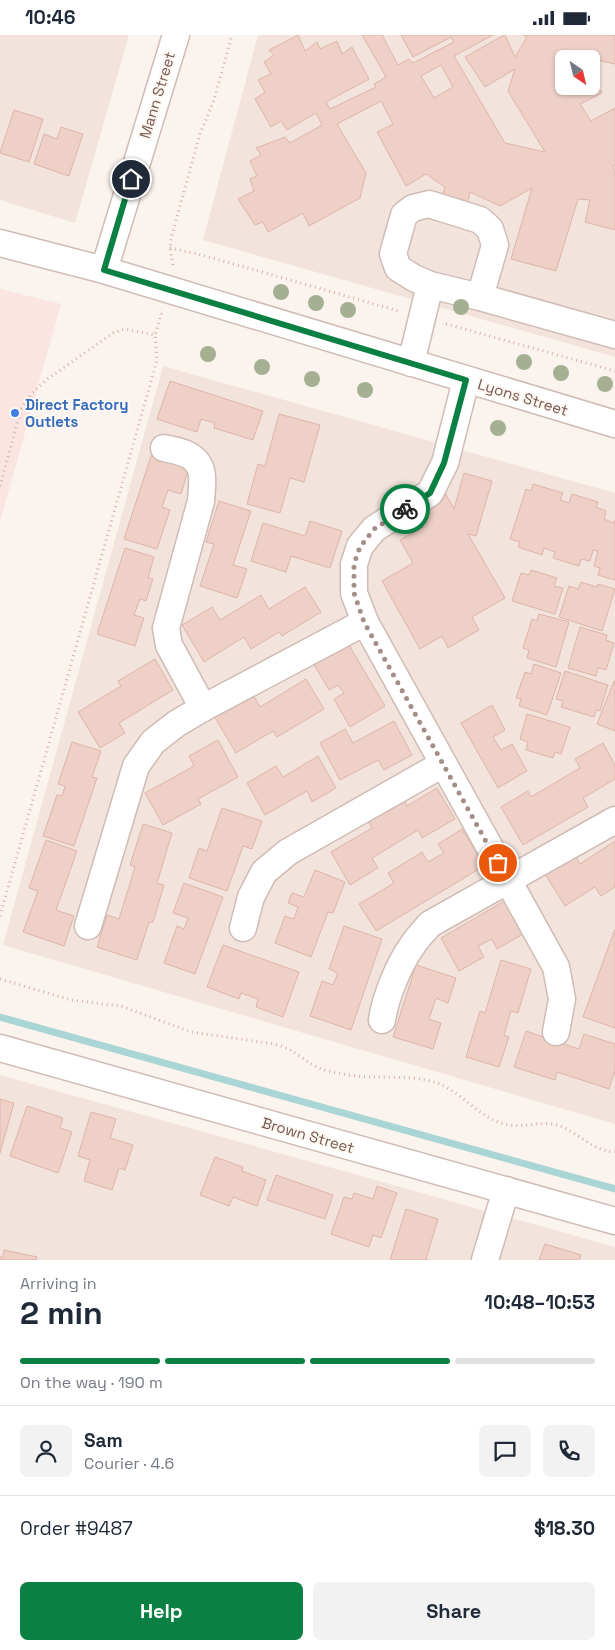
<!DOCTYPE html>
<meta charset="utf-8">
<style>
:root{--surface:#fff;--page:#f2f2f3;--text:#1f2937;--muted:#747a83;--line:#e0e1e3;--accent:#0b8043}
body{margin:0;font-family:"Space Grotesk",sans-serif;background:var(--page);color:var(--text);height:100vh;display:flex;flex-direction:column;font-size:19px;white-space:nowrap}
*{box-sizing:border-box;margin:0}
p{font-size:16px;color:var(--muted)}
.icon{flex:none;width:28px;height:28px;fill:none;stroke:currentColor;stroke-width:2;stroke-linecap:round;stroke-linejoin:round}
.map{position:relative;height:1225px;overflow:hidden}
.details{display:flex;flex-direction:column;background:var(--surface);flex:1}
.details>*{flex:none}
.needle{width:32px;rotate:145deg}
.buttons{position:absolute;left:555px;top:15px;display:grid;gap:10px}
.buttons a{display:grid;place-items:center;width:45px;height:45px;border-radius:8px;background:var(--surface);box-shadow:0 1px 4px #0004;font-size:25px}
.pin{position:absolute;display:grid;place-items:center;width:42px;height:42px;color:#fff;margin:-21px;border:2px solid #fff;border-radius:50%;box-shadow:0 1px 5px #0007}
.courier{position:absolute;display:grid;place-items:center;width:50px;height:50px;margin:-25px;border:4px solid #0b8043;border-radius:50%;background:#fff;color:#222;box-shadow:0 1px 6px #0007}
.summary em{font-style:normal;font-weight:600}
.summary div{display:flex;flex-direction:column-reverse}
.summary{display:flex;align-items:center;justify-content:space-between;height:85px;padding:0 20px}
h1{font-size:32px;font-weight:600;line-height:38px}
.bar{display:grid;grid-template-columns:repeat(4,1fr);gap:8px 5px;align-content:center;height:60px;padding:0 20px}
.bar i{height:6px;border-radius:4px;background:var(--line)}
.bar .active{background:var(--accent)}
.bar p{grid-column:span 4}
.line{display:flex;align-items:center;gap:12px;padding:0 20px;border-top:1px solid var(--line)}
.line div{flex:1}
.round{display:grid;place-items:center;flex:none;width:52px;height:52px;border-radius:8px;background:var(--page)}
.button{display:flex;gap:10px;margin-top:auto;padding:10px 20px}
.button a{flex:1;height:58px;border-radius:8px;background:var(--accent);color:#fff;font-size:20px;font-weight:600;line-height:58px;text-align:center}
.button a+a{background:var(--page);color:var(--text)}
.status{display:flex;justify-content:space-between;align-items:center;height:35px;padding:0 25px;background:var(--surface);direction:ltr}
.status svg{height:14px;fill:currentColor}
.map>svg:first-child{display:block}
.residential{fill:#f2e4dc;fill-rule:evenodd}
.commercial{fill:#fae5e2}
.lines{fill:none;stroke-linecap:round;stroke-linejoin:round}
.stream{stroke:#a9d5d4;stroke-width:7}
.building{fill:#eed0c7;stroke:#dfb4a9;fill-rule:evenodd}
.minor-casing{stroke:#cfbcb5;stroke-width:29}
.path{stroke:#d4b3a9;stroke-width:3;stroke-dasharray:1 4;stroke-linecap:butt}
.minor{stroke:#fff;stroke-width:26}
.tree{fill:#a5b093}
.done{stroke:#a48e88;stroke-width:5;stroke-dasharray:0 9}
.route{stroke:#0b8043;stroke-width:6}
.shop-dot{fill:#3f7fe0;stroke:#fef8f3;stroke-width:2}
.labels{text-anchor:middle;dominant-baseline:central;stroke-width:4;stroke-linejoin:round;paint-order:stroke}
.street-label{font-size:15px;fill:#755851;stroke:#fef8f3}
.shop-label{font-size:15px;font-weight:bold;fill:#366cbe;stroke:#fef8f3;text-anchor:start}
</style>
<div class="status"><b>10:46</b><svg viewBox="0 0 49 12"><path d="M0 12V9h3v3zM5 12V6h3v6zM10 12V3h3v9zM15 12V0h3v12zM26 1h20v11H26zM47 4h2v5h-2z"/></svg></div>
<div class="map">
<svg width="615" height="1225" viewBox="0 0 615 1225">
<rect width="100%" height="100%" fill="#fbf3ed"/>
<g class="residential">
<polygon points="0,0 129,0 75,188 0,165"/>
<path d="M258,0H615V322L203,205ZM564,24H591V51H564Z"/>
<polygon points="163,331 615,458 615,1089 3,910"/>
<polygon points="0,1040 615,1212 615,1225 0,1225"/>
</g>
<polygon class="commercial" points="0,254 61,269 0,487"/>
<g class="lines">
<polyline class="stream" points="0,982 615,1154"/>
</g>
<g class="building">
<path d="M298,0L305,16L317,7L320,14L337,6L342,19L352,12L369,44L326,67L330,74L376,52L374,49L386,42L362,0H382L398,30L409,24L413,28L454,7L451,2L413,22L401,0H493L454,21L505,108L545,117L508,56L515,34L485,52L465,22L504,0H505L515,22L527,2L523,0H615V29L575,20V24H564V51H591L592,41L602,58L580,69L591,86L615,73V130L613,131L615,139V195L585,187L590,165L578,164L556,236L511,224L532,153L500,171L470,157L463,187L437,178L445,152L426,139L406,151L377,97L393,89L381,66L337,89L366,138L360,163L309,191L303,178L268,197L263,187L255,190L238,164L254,156L250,144L257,141L250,126L261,120L256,113L285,102L290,108L322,90L316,78L287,95L281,86L271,92L255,64L265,57L258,45L271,39L264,27L274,20L269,15ZM441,30L453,52L434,63L421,41Z"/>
<polygon points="14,75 43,84 29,127 0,118"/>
<polygon points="61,92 83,99 69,141 34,129 44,99 57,104"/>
<polygon points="170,346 263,376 253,405 214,393 215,388 201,384 197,397 157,384"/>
<polygon points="279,379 320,390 304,447 290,443 280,478 247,469 258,429 265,431"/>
<polygon points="152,418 190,429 181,459 168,455 162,472 170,475 157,514 124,504"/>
<polygon points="464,438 492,446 476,501 468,499 505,563 472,582 479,595 448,613 442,601 420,614 382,546 413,528 400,505 427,490 418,474 445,458 454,474"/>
<polygon points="533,449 563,458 560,465 569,468 572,459 598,467 596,472 606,476 604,484 614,488 615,485 615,545 598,540 600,533 594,531 598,516 593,515 590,526 581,524 579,531 553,523 555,517 544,513 542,520 518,512 520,507 510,504 526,454 531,456"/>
<polygon points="219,466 251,476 233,530 247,534 237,563 200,551 214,509 206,507"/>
<polygon points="310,486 342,496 330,533 291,521 286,537 251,526 263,488 305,501"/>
<polygon points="125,513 154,522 148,543 153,544 146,566 140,564 134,580 144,583 135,611 97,599"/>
<polygon points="531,535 557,543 554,551 563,553 555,579 512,566 521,538 529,540"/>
<polygon points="581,547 597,552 598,549 615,554 602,596 559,582 569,551 578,554"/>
<polygon points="305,552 321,577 282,601 279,597 251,614 244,602 204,627 182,590 212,572 220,585 261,560 269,574"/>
<polygon points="539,579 569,587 556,632 527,623 529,615 523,613 532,584 537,586"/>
<polygon points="580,592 607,600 606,605 614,608 606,635 598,633 596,641 568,633"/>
<polygon points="346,605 385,671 350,692 334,664 344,658 338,650 329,655 312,626"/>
<polygon points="155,624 173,655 119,688 125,698 100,713 78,677 121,651 118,646"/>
<polygon points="534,629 561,638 547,680 519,671 521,664 516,663 525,637 531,639"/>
<polygon points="565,636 608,650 600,676 596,675 594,682 561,672 563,666 556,664"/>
<polygon points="306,644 324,674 277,702 273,696 236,718 214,681 252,658 260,672"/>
<polygon points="614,646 615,646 615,696 597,689"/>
<polygon points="492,670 505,695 493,702 501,715 512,709 527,736 498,753 461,688"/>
<polygon points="527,679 570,692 561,719 555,717 553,723 526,715 528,707 520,704"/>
<polygon points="394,686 412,720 384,735 378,725 340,745 320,708 345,694 353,708"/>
<polygon points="218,705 238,742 198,764 201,769 163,790 145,758 194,731 189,721"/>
<polygon points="72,707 101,716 92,742 97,743 74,811 43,801 57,760 62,761 65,751 58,749"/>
<polygon points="603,708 615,730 615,744 583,763 588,772 523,810 501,772 528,756 531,762 580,733 575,724"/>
<polygon points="318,721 336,753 312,767 307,756 265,780 247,748 276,731 283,742"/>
<polygon points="437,753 455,784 422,803 418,795 372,823 378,833 350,850 331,817 372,793 364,779 400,758 407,771"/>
<polygon points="222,773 262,786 252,814 243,811 227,856 189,843 199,813 207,816"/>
<polygon points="143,789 172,798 157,848 164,850 153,887 149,887 137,925 97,912 107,880 119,884 135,832 130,830"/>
<polygon points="462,794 484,831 376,896 359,869 394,848 388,838 422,817 428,827 444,818 438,809"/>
<polygon points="46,805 77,816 56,875 74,881 64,911 23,897 38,856 29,853"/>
<polygon points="615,806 615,852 601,861 595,852 565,871 543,836 573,817 580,829"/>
<polygon points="315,835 345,847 333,878 328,877 311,922 275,908 285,881 294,884 298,872 288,868 292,858 304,862"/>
<polygon points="184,848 223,862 195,939 164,928 177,891 184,894 188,883 173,878"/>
<polygon points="506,865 525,898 497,914 492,904 478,911 484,922 459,936 441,903"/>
<polygon points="344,891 382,904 351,995 310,981 322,946 333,950 338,938 329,934"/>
<polygon points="615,894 615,993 583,982"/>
<polygon points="223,910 299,937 283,982 256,972 258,964 241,958 239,964 207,952"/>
<polygon points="501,925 531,934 518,978 511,976 504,1000 509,1002 499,1032 466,1022 480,976 485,978"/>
<polygon points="416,930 456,943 448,968 436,963 429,984 441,988 433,1014 393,1002"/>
<polygon points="526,996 579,1014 584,999 615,1009 615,1036 609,1054 557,1037 555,1045 514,1032"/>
<polygon points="0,1064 14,1068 0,1118"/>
<polygon points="27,1071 63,1083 60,1093 72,1097 58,1138 10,1121"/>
<polygon points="91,1077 116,1084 110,1103 133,1110 125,1135 119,1133 112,1155 84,1146 90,1125 78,1121"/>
<polygon points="215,1122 243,1132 242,1136 266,1145 257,1171 233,1162 229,1171 200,1160"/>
<polygon points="276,1140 333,1160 325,1184 267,1165"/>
<polygon points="377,1151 397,1158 381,1203 373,1200 369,1212 331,1199 344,1162 352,1164 354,1158 373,1164"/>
<polygon points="406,1174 438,1184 426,1224 428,1225 390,1225"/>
<polygon points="545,1209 581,1220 579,1225 539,1225"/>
<polygon points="4,1215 37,1222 36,1225 0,1225 0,1222 3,1222"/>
</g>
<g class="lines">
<defs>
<g id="minor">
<polyline points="0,208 104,235 615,389"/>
<polyline points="104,235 176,0"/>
<polyline points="480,262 495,210 490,194 480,185 429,169 413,173 404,180 393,219 398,233 414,243 430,250 480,262 615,300"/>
<polyline points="411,328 430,250"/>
<polyline points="466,345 445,428 430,458 374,494 360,511 354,529 354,558 365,587 556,932 562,964 556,997"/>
<path d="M164,413C172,415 181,416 188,420C207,430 202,449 201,466L166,593L169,610L203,673"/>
<polyline points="88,891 136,731 153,707 176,689 203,673 365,587"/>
<polyline points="243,893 251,862 264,837 288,817 443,729"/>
<path d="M382,985C385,963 399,929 412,911C417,903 424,896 430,889L615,785"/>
<polyline points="0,1013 615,1186"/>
<polyline points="485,1225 506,1155"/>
</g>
</defs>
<use href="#minor" class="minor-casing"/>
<g class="path">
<polyline points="170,213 202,220 399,276"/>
<polyline points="173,230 170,213 172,200 200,99 214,65 232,0"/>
<polyline points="446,289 615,336"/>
<polyline points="0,451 21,374 32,358 46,345 113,298 125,294 155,300 162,277"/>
<polyline points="0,881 157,325 155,300"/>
<path d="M0,944L71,965L121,971L191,997L274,1009C282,1011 289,1014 295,1018C306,1025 315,1033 328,1036C344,1040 361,1042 377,1042C397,1043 418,1041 437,1048C461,1057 477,1080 501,1088C520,1095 539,1085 557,1090C579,1097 591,1116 615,1117"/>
</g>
<use href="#minor" class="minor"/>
</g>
<g class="tree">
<circle cx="281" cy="257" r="8"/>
<circle cx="316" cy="268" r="8"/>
<circle cx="461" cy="272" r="8"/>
<circle cx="348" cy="275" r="8"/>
<circle cx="208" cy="319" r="8"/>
<circle cx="524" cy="327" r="8"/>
<circle cx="262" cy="332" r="8"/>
<circle cx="561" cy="338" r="8"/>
<circle cx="312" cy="344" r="8"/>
<circle cx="605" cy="349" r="8"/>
<circle cx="365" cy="355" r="8"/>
<circle cx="498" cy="393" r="8"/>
</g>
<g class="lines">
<polyline class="done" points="405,474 374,494 360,512 354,529 354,558 364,587 498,828"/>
<polyline class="route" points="131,144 104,235 466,345 444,428 430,458 405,474"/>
</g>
<circle class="shop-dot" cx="15" cy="378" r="5"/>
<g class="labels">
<g class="street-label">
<text transform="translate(157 60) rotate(-73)">Mann Street</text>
<text transform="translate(523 362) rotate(17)">Lyons Street</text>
<text transform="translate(308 1100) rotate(16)">Brown Street</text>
</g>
<g class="shop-label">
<text x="25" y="369">Direct Factory<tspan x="25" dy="17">Outlets</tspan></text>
</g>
</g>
</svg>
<div class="buttons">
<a><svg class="needle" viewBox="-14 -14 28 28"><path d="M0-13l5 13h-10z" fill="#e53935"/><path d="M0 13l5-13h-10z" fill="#747a83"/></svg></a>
</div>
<div class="pin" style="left:498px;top:828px;background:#ea580c"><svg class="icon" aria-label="bag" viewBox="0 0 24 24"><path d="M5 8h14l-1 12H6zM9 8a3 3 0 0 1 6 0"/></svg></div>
<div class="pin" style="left:131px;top:144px;background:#1f2937"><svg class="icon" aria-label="home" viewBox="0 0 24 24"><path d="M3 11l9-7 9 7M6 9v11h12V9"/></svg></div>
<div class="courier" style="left:405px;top:474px"><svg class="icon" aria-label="bike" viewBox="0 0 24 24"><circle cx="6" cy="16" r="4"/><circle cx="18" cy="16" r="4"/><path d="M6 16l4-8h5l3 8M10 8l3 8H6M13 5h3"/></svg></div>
</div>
<section class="details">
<div class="summary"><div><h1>2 min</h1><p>Arriving in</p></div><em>10:48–10:53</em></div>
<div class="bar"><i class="active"></i><i class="active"></i><i class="active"></i><i></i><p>On the way · 190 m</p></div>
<div class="line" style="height:90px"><a class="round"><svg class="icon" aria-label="person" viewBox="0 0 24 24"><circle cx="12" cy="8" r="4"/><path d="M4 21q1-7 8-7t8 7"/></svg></a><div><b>Sam</b><p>Courier · 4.6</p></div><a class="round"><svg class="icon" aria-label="chat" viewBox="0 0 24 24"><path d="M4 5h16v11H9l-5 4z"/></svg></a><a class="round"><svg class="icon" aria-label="phone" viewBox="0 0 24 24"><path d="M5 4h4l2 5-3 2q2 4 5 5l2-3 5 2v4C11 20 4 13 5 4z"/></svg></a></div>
<div class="line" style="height:65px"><div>Order #9487</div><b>$18.30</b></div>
<div class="button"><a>Help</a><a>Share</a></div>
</section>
